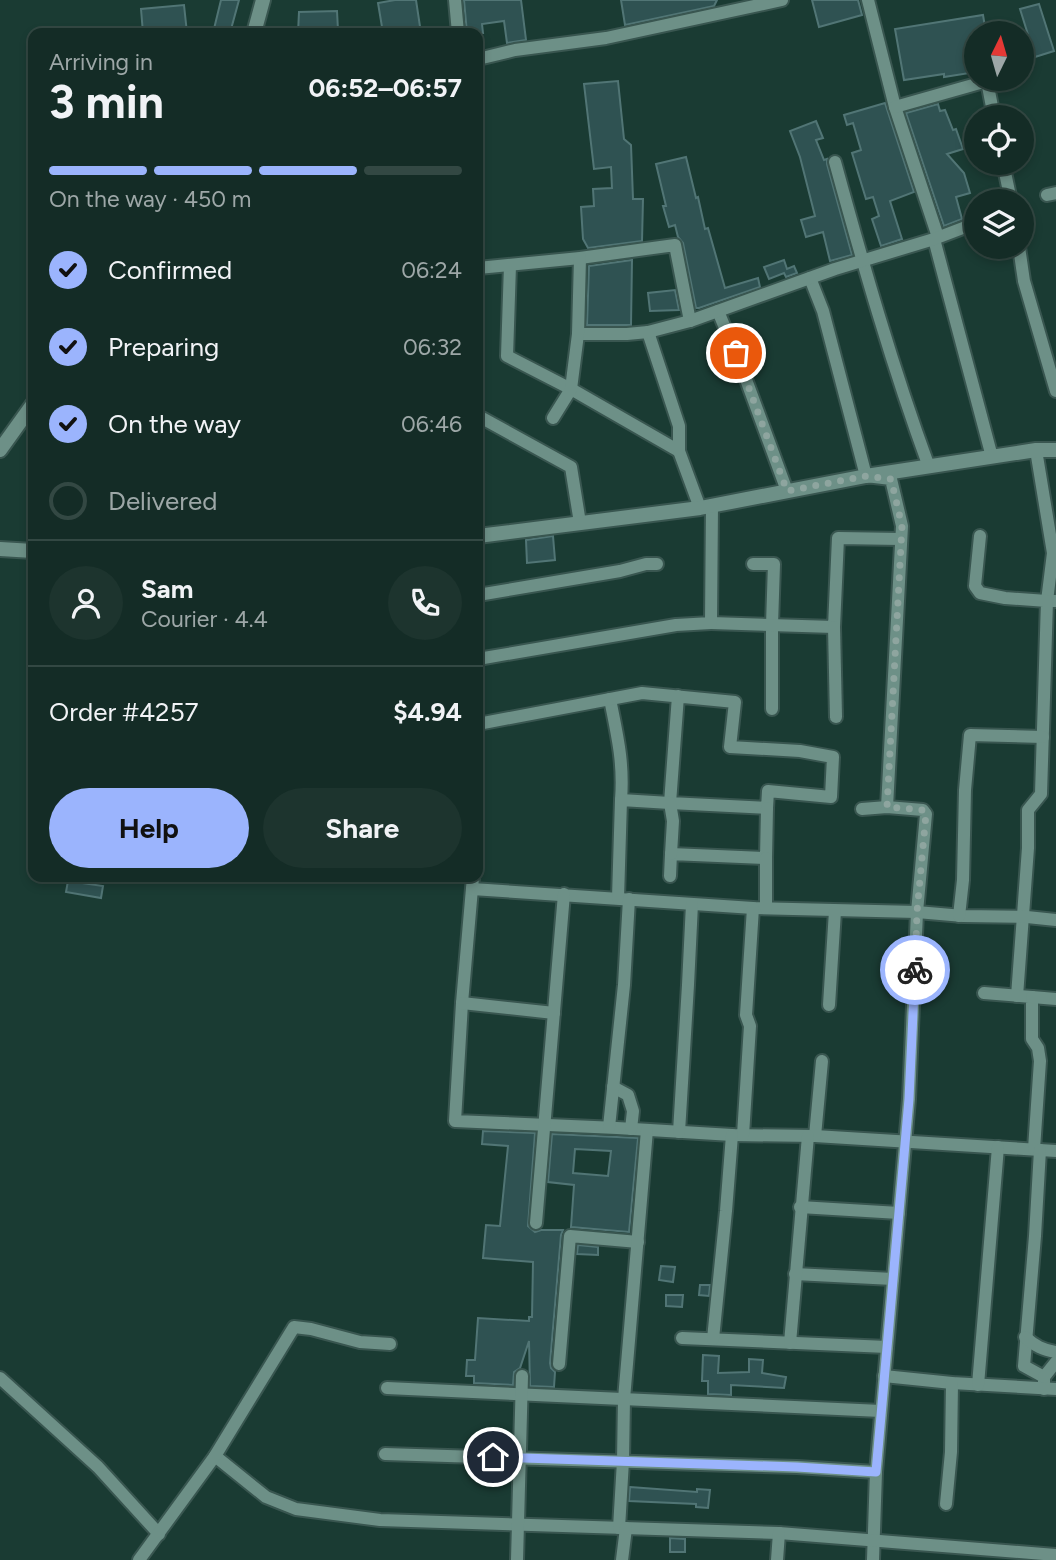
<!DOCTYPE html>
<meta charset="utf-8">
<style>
:root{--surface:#142c26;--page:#1d342e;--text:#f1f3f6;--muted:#9da7a7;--line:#334843;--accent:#9bb4fd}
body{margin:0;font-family:Figtree,sans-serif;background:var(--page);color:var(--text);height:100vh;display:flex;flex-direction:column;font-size:26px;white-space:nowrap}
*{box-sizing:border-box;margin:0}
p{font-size:23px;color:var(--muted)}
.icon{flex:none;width:38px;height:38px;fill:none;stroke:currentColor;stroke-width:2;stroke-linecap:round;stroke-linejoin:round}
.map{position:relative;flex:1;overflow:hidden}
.details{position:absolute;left:28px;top:28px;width:455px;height:854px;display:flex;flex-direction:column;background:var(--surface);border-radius:14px;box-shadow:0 4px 10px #0003,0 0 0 2px var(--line)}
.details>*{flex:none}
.needle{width:46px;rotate:5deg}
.fabs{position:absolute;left:964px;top:21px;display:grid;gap:14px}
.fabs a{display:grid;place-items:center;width:70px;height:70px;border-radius:50%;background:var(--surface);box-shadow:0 4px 10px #0003,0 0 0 2px var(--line);font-size:35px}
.pin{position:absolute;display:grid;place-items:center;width:60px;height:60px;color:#fff;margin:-30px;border:4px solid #fff;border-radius:50%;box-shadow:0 2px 7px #0007}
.courier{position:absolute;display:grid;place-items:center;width:70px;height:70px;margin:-35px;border:5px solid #9bb4fd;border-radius:50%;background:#fff;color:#222;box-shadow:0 2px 9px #0007}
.overview em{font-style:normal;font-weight:700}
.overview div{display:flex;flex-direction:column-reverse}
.overview{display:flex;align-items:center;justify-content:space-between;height:119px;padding:0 21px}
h1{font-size:46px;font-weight:700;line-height:52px}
.bar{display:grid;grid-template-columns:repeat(4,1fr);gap:10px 7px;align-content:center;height:84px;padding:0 21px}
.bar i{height:9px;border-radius:5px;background:var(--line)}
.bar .on{background:var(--accent)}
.bar p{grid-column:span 4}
.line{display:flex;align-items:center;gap:18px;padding:0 21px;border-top:2px solid var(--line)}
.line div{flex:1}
.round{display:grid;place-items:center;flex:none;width:74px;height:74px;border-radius:37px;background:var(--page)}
ol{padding:0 21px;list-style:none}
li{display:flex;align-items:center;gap:21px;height:77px}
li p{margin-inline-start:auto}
li .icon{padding:7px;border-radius:50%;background:var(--accent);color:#111;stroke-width:4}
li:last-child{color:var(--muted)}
li i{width:38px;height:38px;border:4px solid var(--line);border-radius:50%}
.primary-button{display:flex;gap:14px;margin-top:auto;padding:14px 21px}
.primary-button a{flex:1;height:80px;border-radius:42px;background:var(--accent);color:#111;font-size:28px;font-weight:700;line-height:80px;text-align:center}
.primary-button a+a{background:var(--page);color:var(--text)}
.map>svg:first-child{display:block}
.building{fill:#2f5252;stroke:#517575;stroke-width:2;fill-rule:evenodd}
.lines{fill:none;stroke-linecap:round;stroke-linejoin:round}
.minor-casing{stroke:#395650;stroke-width:16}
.tertiary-casing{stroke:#395650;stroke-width:18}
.minor{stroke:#6d9087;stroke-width:12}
.tertiary{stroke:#6d9087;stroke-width:14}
.done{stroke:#8ea59f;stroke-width:7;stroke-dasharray:0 12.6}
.route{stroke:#9bb4fd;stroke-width:9}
</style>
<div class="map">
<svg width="1056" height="1560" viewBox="0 0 1056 1560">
<rect width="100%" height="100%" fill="#1a3b33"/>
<g class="building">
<polygon points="221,0 239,0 230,33 213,33"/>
<polygon points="395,0 416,0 421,33 383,33 378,3"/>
<polygon points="464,0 521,0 526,40 507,43 504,21 482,24 483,33 467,33"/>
<polygon points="621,0 717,0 714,6 625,25"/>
<polygon points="812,0 858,0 862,15 819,27"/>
<polygon points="1039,4 1054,51 1035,57 1020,9"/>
<polygon points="184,5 187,33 143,33 141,9"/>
<polygon points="337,11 338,30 335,33 298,33 299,12"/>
<polygon points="983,15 986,33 976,33 976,72 944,77 944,74 904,80 895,29"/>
<polygon points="618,81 624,139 631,145 633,199 643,199 642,241 588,248 583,239 581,207 594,206 593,189 612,188 611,167 594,169 584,84"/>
<polygon points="885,103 914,192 890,201 902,239 881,246 872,219 879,216 873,197 866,199 852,153 861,150 853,123 847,125 844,115"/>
<polygon points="938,104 940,111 945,110 953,130 956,129 963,149 947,154 964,173 970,193 956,197 962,219 944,226 906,113"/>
<polygon points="816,121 823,138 816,140 824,160 827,159 827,164 852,255 830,261 823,232 806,237 801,220 815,216 800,157 790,131"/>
<polygon points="686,157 696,198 698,197 705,229 708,228 725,288 758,278 760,287 699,308 696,308 683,243 678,237 675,225 669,227 663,206 666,206 656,164"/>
<polygon points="632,260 631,325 587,325 589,266"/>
<polygon points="784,260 787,269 794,266 797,273 786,277 784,273 769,279 764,267"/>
<polygon points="675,290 679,310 650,311 648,293"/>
<polygon points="553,536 555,560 527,563 526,540"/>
<polygon points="68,881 103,886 101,898 66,892"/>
<polygon points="483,1131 535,1133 528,1226 535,1232 541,1230 563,1230 561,1235 550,1363 551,1368 555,1372 554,1387 530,1386 529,1341 520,1368 514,1372 513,1385 474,1383 474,1376 466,1376 467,1360 475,1360 478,1318 529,1321 529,1317 532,1317 533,1262 483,1258 486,1225 500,1226 508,1146 482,1144"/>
<path d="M552,1134L638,1138L629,1232L571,1227L574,1185L548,1182ZM575,1149L611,1151L608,1176L573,1173Z"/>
<polygon points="578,1245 598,1247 598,1255 577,1254"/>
<polygon points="661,1266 675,1267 673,1282 659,1280"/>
<polygon points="700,1285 710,1285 709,1296 699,1295"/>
<polygon points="666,1295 683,1295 682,1307 666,1306"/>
<polygon points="703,1355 719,1356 718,1373 749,1372 749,1359 763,1360 762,1373 786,1377 784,1388 731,1385 731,1395 708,1394 708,1381 702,1381"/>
<polygon points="630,1487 697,1492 697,1489 710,1490 708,1508 696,1507 696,1504 629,1501"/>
<polygon points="670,1538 685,1539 685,1552 670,1552"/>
</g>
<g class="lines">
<defs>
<g id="minor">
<polyline points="455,0 458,33"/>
<polyline points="868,0 895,107 938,237"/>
<polyline points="478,59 515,50 606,38 782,0"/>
<polyline points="895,107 987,81 994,117"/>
<path d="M835,162C863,264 892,366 929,467"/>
<polyline points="1003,163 1011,201"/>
<polyline points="1047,195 1056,193"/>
<polyline points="934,239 992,457"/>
<polyline points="1019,247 1024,281 1056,391"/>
<polyline points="510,265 507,356 571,389 679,451"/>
<polyline points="478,268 580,258 675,245 690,321"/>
<polyline points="810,278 823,311 866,476 891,479 902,526 887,807"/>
<polyline points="718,311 744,374 787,491"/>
<polyline points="648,332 679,426 679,451 700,508"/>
<polyline points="578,334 627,334 648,332 690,321 835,269 934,239 976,223"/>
<polyline points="553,418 571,389 578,334 580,258"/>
<polyline points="478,419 482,418 571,467 580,523"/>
<polyline points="1036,450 1053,553 1047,601 1056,601"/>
<polyline points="980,536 975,586 980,593 1005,598 1047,601 1041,794 1028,810 1028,848 1017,996"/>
<polyline points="753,564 774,564 772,625 772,709"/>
<polyline points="478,595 620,571 646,564 657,564"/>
<polyline points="711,623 834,627 838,538 901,539"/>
<polyline points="834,627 836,717"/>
<polyline points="478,659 676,625 711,623 712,505"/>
<path d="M610,699C617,735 624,762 621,800"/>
<polyline points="478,724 642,693 735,702 730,747 800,751 833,757 831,797 768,791 767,808 670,803 678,696"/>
<polyline points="862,809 887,807 923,810 926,814 917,912 909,1099 876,1472 873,1560"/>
<polyline points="670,876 671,854 766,858 767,808"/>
<polyline points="473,877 462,1003 455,1121 617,1128 732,1135 815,1136 1056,1151"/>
<polyline points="472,889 753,908 917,912 963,916 1027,917 1056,920"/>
<polyline points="618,898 621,800 670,803 673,821 671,854"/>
<polyline points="766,908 766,858"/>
<polyline points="959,916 963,880 965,790 970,735 1043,737"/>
<polyline points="984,993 1032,997 1032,1039 1038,1048 1040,1061 1034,1149"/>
<polyline points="1032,997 1056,999"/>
<polyline points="462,1003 554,1013"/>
<polyline points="829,1005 835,911"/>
<polyline points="613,1087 628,1095 633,1111 631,1129"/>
<polyline points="609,1127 624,985 629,899"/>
<polyline points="679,1132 688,985 692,904"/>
<polyline points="743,1135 750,1026 746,1015 753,908"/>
<polyline points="815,1136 822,1061"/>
<polyline points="1040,1150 1035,1236 1024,1366 1044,1377 1044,1389"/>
<polyline points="800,1207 899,1213"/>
<polyline points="536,1223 564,894"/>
<polyline points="795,1274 893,1279"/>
<path d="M1025,1337C1035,1346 1043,1350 1056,1352"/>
<polyline points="682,1338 887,1347"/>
<polyline points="713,1339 726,1211 732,1135"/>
<polyline points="790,1343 808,1136"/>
<polyline points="559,1364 570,1236 638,1242"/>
<polyline points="884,1376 952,1383 1056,1389"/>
<polyline points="1044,1377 1056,1362"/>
<polyline points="0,1378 98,1467 159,1534"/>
<polyline points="978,1385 998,1147"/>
<polyline points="387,1388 881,1411"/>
<polyline points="385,1454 797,1467 876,1472"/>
<polyline points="215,1456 266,1497 296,1509 380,1520 779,1533 1056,1555"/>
<polyline points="946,1504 951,1452 952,1383"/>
<polyline points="619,1528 623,1461 624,1399 647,1130"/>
<polyline points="139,1560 215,1456 294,1327 311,1329 360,1342 390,1344"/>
<polyline points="517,1560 522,1376"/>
<polyline points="622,1560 626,1528"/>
<polyline points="777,1560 779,1533"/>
</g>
<g id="tertiary">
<polyline points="254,33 263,0"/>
<polyline points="0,450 33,404"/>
<polyline points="478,536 700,508 866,476 1036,450 1056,450"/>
<polyline points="0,549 33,551"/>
</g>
</defs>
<use href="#minor" class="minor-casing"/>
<use href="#tertiary" class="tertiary-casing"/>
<use href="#minor" class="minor"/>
<use href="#tertiary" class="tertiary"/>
</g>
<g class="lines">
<polyline class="done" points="736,353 787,491 866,476 891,479 902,526 887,807 923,810 926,814 917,912 915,970"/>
<polyline class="route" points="493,1457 797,1467 876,1472 909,1099 915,970"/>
</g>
</svg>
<div class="fabs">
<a><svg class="needle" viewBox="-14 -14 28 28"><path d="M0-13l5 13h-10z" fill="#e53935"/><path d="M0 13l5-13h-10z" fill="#9da7a7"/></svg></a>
<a><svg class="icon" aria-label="locate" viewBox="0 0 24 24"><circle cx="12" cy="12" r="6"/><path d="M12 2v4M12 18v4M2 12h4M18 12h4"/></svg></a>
<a><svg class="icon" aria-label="layers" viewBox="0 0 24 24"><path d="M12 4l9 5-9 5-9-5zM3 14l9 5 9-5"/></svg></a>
</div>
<div class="pin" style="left:736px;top:353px;background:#ea580c"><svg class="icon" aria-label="bag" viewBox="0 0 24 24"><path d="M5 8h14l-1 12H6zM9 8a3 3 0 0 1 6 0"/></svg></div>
<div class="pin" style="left:493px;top:1457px;background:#1f2937"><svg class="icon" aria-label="home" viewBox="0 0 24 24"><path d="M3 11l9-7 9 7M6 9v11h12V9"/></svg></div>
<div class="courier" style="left:915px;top:970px"><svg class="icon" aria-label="bike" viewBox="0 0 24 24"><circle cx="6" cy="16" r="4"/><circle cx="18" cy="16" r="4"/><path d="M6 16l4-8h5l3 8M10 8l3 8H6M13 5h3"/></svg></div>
<section class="details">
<div class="overview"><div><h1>3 min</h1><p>Arriving in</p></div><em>06:52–06:57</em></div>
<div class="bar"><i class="on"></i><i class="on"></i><i class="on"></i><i></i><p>On the way · 450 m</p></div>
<ol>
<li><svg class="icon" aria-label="check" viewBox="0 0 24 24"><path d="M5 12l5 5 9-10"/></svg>Confirmed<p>06:24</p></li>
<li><svg class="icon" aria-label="check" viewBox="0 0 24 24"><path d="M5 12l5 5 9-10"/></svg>Preparing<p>06:32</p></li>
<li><svg class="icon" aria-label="check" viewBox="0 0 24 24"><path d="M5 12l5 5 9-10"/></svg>On the way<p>06:46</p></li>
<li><i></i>Delivered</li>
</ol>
<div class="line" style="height:126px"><a class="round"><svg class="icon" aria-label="person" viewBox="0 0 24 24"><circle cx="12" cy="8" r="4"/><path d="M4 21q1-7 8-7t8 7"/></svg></a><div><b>Sam</b><p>Courier · 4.4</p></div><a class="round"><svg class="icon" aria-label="phone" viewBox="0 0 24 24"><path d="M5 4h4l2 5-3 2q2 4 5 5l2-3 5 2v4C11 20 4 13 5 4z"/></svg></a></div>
<div class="line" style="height:91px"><div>Order #4257</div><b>$4.94</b></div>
<div class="primary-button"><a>Help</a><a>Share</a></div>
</section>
</div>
